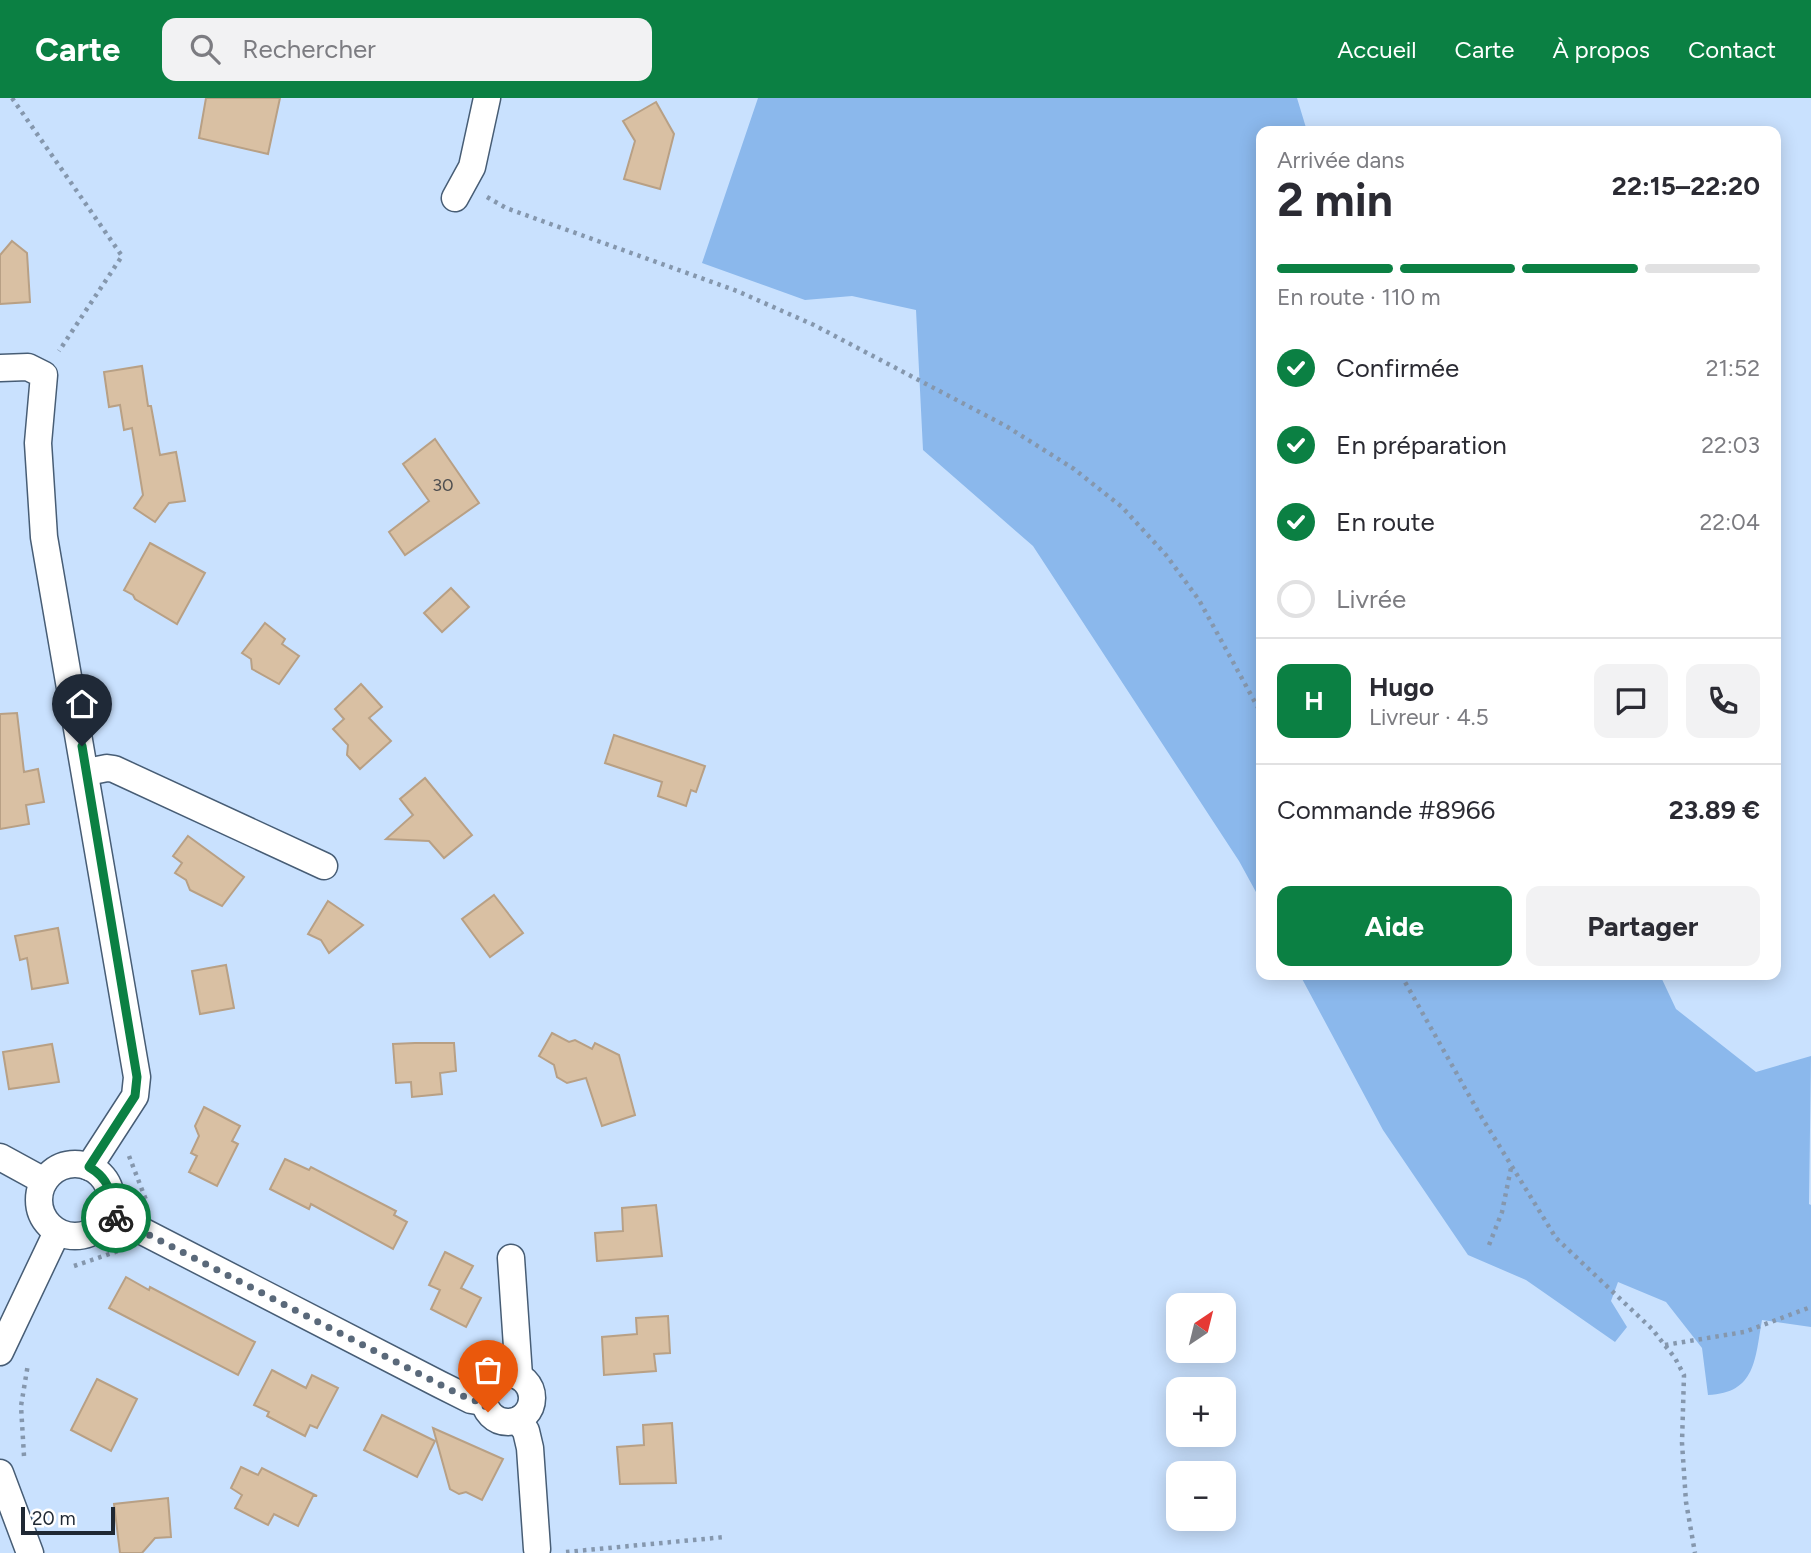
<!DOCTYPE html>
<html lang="fr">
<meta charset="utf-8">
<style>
:root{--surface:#fff;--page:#f2f2f3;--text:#2b2b33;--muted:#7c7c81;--line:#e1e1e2;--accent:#0b8043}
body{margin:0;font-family:Figtree,sans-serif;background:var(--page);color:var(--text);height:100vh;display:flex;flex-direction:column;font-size:26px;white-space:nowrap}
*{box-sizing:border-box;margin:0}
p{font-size:23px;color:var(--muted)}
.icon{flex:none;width:38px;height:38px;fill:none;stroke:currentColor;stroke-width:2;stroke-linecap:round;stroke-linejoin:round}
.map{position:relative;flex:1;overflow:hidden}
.side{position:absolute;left:1256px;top:28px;width:525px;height:854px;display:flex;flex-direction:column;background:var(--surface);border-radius:14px;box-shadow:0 4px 18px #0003}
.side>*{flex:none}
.needle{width:46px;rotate:35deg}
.controls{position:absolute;left:1166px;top:1195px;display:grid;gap:14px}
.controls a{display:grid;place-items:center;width:70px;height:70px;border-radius:14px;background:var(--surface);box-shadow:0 4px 18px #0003;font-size:35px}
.scale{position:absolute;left:21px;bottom:18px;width:94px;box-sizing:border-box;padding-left:7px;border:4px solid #1f2833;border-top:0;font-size:19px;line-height:24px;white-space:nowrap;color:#1f2833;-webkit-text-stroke:5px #fff;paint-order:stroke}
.pin{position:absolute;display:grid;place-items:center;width:60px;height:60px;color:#fff;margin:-72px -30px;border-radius:50% 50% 50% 0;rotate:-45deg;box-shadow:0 0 7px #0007}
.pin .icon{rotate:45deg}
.courier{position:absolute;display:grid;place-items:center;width:70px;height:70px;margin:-35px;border:5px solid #0b8043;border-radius:50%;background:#fff;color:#222;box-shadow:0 2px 9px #0007}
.headline em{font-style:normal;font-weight:700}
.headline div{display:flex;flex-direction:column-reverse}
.headline{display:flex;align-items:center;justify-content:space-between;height:119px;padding:0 21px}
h1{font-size:46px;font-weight:700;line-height:52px}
.bar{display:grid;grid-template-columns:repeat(4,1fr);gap:10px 7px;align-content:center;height:84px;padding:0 21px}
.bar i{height:9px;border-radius:5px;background:var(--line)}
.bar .active{background:var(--accent)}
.bar p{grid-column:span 4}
.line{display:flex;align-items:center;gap:18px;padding:0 21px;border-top:2px solid var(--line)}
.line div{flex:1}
.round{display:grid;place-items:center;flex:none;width:74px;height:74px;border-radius:14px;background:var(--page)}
ol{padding:0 21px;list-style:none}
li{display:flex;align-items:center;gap:21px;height:77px}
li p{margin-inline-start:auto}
li .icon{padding:7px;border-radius:50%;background:var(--accent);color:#fff;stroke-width:4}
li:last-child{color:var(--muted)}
li i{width:38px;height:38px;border:4px solid var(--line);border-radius:50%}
.primary-button{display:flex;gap:14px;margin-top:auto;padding:14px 21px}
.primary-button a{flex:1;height:80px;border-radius:14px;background:var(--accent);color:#fff;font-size:28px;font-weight:700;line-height:80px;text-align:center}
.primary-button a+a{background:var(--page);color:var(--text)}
header{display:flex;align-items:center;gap:42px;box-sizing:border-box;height:98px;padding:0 35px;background:var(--accent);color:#fff}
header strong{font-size:33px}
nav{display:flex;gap:38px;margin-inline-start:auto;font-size:24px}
.search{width:490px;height:63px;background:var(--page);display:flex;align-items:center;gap:18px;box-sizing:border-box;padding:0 24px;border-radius:14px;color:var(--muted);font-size:26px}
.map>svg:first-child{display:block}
.green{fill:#8bb8ec}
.building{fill:#d9c0a3;stroke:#b8a085;stroke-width:2}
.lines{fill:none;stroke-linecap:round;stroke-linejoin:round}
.minor-casing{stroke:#475d75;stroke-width:29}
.path{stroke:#8597ad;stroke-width:4.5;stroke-dasharray:3.5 5;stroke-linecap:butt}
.minor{stroke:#fff;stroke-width:26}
.done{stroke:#5a697a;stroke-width:7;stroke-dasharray:0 12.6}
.route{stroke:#0b8043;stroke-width:9}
.labels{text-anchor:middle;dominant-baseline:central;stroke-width:7;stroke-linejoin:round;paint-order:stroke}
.number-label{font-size:18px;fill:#4e4e4f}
</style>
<header>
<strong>Carte</strong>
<div class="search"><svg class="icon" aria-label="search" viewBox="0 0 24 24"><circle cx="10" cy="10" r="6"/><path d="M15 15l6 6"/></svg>Rechercher</div>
<nav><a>Accueil</a><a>Carte</a><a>À propos</a><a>Contact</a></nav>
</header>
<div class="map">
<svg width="1811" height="1455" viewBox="0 0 1811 1455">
<rect width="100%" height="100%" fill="#c9e1fe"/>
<g class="green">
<polygon points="758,0 1297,0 1307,33 1262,33 1262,805 1239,763 1033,448 923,352 916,212 852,198 805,202 702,165"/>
<path d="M1300,877H1660L1676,911L1756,974L1811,958L1809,1106L1811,1107V1229L1762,1222C1755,1261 1756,1295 1708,1297L1702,1250L1666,1204L1618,1184L1611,1203L1627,1229L1615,1244L1526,1182L1468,1157L1383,1032Z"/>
</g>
<g class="building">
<polygon points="206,0 280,0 268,56 199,40"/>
<polygon points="656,4 674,36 660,91 624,81 635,43 623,23"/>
<polygon points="12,143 27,155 30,204 0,206 0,157"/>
<polygon points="142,268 148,308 151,308 160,357 176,354 185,403 169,405 155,424 134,410 143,397 132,330 124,332 120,307 109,309 104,274"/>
<polygon points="435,341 479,405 405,457 389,434 429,403 403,366"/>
<polygon points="150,445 205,475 177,526 135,501 133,497 124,492"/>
<polygon points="451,490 469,509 442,534 424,515"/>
<polygon points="265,525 285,541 282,546 299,558 279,586 252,571 251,561 242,555"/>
<polygon points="361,586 382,609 369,620 391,643 360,671 347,657 348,647 333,631 344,621 335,611"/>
<polygon points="17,615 24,674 38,671 44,704 26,707 29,726 0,731 0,616"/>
<polygon points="614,637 705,668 696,694 691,692 686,708 658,698 662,684 605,665"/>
<polygon points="425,680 472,737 444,760 429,743 386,741 413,717 400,701"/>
<polygon points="188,738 244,779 222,808 190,792 186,782 175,775 182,765 173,758"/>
<polygon points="494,797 523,835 490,859 462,821"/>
<polygon points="328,803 363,827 329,855 321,842 308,836"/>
<polygon points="58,830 68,885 32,891 27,860 20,862 15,838"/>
<polygon points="226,867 234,910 200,916 192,873"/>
<polygon points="552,935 569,944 575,942 592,951 595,945 619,957 635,1017 602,1028 586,980 567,985 557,979 554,967 539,958"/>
<polygon points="415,945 454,945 456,973 440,975 442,996 412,999 411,984 396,985 393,946"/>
<polygon points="52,946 59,984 9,991 3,954"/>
<polygon points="204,1009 240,1028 232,1043 238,1046 217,1088 189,1074 197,1058 191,1055 199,1038 195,1028"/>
<polygon points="285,1061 309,1072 311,1069 396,1113 394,1117 407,1124 393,1151 311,1106 309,1111 270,1091"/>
<polygon points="656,1107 662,1158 597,1163 595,1135 623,1133 622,1110"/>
<polygon points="445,1154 473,1168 461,1190 481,1200 466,1229 431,1211 440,1192 429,1187"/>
<polygon points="126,1179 149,1192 150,1189 255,1244 238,1277 109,1210"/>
<polygon points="668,1218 670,1255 654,1256 656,1273 604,1277 602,1239 637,1236 636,1220"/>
<polygon points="272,1272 306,1290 312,1277 338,1290 317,1330 310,1327 305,1338 267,1318 269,1314 254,1307"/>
<polygon points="97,1281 137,1301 111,1353 71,1332"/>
<polygon points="382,1317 435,1343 417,1379 364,1352"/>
<polygon points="672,1325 676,1385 620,1386 617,1349 644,1347 643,1327"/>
<polygon points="433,1330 503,1361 482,1402 466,1394 459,1396 450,1391"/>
<polygon points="241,1369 258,1377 262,1370 317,1398 313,1398 298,1428 274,1416 268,1427 235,1410 242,1397 231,1390"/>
<polygon points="168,1400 171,1439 155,1440 142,1455 120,1455 114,1406"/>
</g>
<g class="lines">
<defs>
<g id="minor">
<polyline points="455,100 472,69 487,0"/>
<polyline points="0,270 28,269 44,277 38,345 44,439 137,979 135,998 89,1069"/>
<polyline points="87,674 107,670 114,671 324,768"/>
<polyline points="0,1059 44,1083"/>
<circle cx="75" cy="1102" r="36"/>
<polyline points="109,1116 439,1286 471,1302 483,1304"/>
<polyline points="511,1160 519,1278"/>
<polyline points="0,1254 57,1134"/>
<circle cx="508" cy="1300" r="24"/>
<polyline points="518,1322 526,1333 530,1350 537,1451"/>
<polyline points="0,1375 30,1455"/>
</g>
</defs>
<use href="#minor" class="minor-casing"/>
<g class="path">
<polyline points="12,0 122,158 59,253"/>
<polyline points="487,99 506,110 737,193 814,227 1006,328 1074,371 1122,409 1166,457 1199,502 1262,617"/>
<polyline points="1401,877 1479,1015 1556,1140 1652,1231 1675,1260 1684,1277 1682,1345 1686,1404 1695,1455"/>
<polyline points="129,1058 146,1102"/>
<polyline points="1489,1147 1502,1114 1511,1070"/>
<polyline points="74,1168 118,1153"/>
<polyline points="1665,1247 1744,1234 1811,1209"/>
<polyline points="24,1358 21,1308 28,1266"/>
<polyline points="566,1454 725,1439"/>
</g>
<use href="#minor" class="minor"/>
</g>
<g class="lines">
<polyline class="done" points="116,1120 439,1286 471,1302 483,1304 488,1314"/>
<path class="route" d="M82,648L137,979L135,998L89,1069C108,1080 114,1095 109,1116L116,1120"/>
</g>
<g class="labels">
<g class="number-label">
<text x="443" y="387">30</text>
</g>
</g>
</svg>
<div class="controls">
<a><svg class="needle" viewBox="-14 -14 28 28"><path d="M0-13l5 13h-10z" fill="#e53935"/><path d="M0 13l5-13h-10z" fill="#7c7c81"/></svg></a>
<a>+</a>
<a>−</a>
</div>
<div class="scale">20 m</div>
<div class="pin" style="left:488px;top:1314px;background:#ea580c"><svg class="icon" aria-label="bag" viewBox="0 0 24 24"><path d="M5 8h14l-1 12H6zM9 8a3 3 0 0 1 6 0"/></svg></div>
<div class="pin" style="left:82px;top:648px;background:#1f2937"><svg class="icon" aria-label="home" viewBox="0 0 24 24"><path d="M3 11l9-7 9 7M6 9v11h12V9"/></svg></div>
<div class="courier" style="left:116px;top:1120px"><svg class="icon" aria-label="bike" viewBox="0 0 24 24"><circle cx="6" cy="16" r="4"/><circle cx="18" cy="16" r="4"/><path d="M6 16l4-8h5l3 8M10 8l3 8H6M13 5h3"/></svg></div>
<section class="side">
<div class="headline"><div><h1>2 min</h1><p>Arrivée dans</p></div><em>22:15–22:20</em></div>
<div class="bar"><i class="active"></i><i class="active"></i><i class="active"></i><i></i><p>En route · 110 m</p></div>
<ol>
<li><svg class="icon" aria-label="check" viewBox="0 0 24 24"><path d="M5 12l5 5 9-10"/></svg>Confirmée<p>21:52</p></li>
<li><svg class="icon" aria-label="check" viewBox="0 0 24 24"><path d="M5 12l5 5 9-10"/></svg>En préparation<p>22:03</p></li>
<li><svg class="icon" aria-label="check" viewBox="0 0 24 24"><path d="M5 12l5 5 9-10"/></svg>En route<p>22:04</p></li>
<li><i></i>Livrée</li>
</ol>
<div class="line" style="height:126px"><b class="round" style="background:var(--accent);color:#fff">H</b><div><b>Hugo</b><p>Livreur · 4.5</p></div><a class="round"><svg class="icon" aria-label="chat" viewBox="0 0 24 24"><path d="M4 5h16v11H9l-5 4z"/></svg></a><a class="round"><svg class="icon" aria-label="phone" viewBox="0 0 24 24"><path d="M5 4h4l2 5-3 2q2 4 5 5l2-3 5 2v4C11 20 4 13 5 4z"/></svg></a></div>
<div class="line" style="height:91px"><div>Commande #8966</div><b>23.89 €</b></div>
<div class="primary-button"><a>Aide</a><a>Partager</a></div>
</section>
</div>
